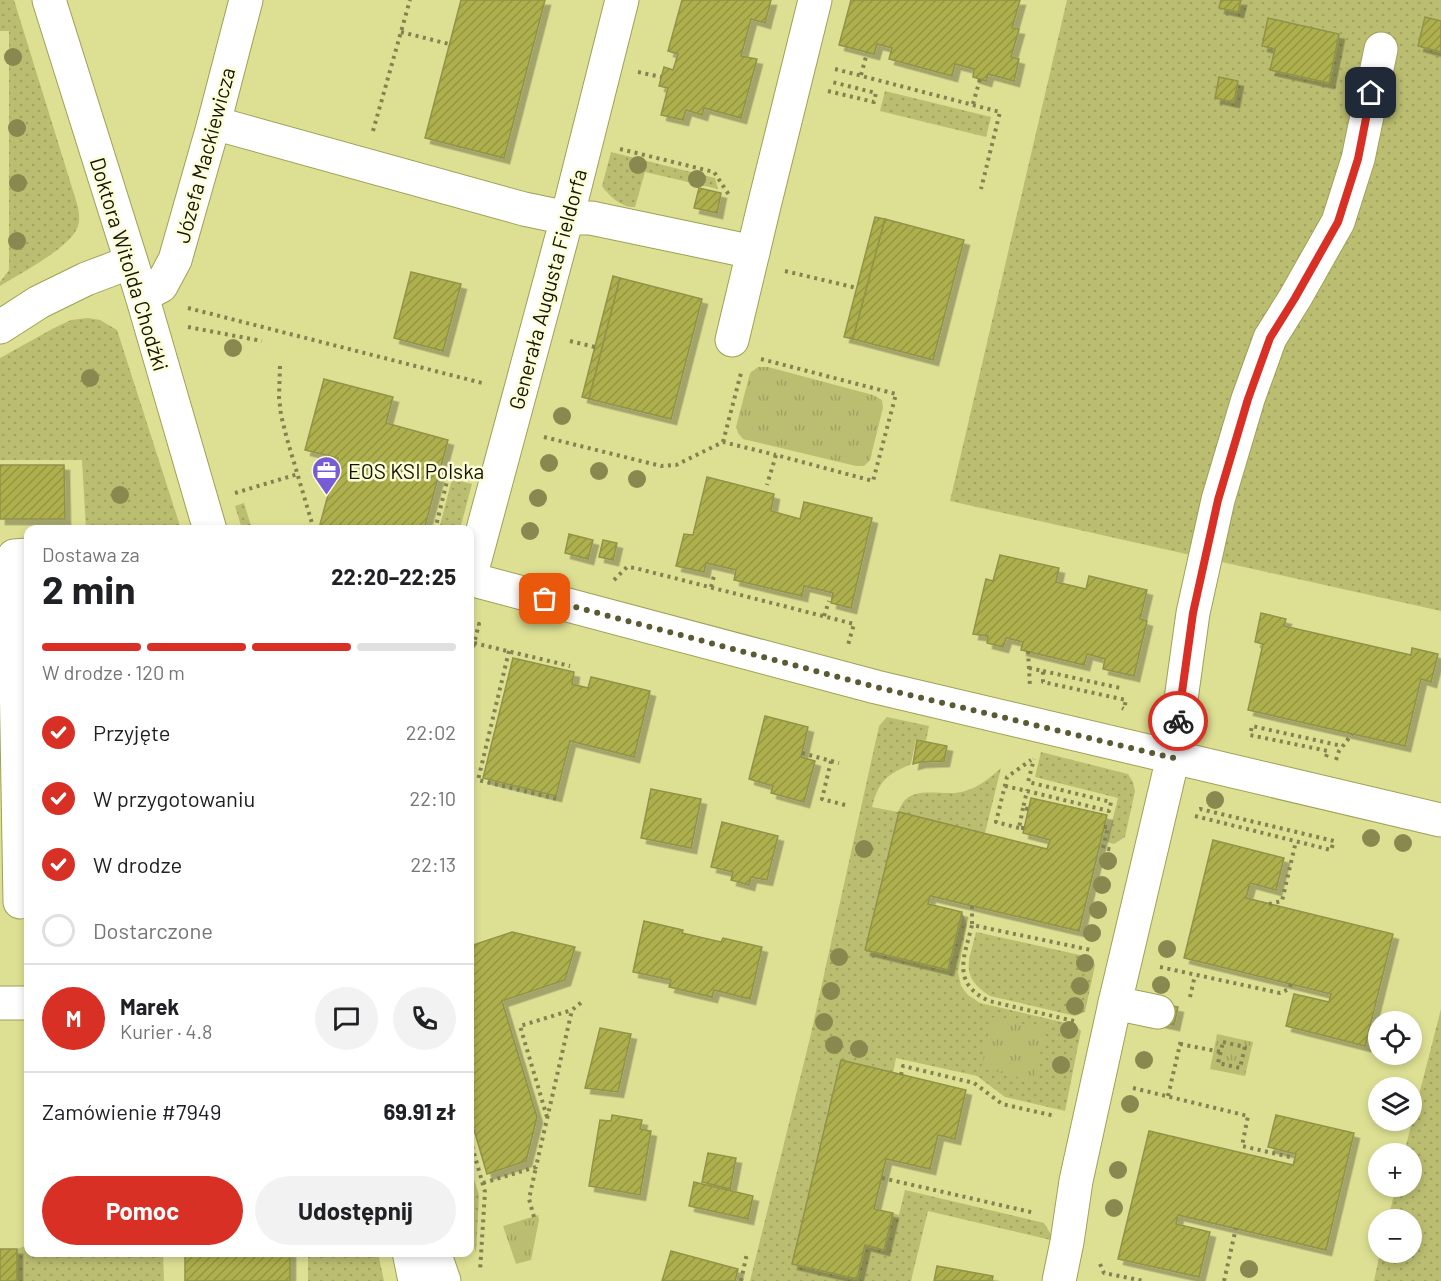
<!DOCTYPE html>
<html lang="pl">
<meta charset="utf-8">
<style>
:root{--surface:#fff;--page:#f2f2f2;--text:#202124;--muted:#757577;--line:#e0e0e0;--accent:#d93025}
body{margin:0;font-family:Barlow,sans-serif;background:var(--page);color:var(--text);height:100vh;display:flex;flex-direction:column;font-size:22px;white-space:nowrap}
*{box-sizing:border-box;margin:0}
p{font-size:20px;color:var(--muted)}
.icon{flex:none;width:33px;height:33px;fill:none;stroke:currentColor;stroke-width:2;stroke-linecap:round;stroke-linejoin:round}
.map{position:relative;flex:1;overflow:hidden}
.sheet{position:absolute;left:24px;top:525px;width:450px;height:732px;display:flex;flex-direction:column;background:var(--surface);border-radius:12px;box-shadow:0 3px 9px #0003}
.sheet>*{flex:none}
.buttons{position:absolute;left:1368px;top:1011px;display:grid;gap:12px}
.buttons a{display:grid;place-items:center;width:54px;height:54px;border-radius:50%;background:var(--surface);box-shadow:0 3px 9px #0003;font-size:30px}
.pin{position:absolute;display:grid;place-items:center;width:51px;height:51px;color:#fff;margin:-26px;border-radius:12px;box-shadow:0 3px 9px #0006}
.courier{position:absolute;display:grid;place-items:center;width:60px;height:60px;margin:-30px;border:4px solid #d93025;border-radius:50%;background:#fff;color:#222;box-shadow:0 2px 8px #0007}
.head em{font-style:normal;font-weight:700}
.head div{display:flex;flex-direction:column-reverse}
.head{display:flex;align-items:center;justify-content:space-between;height:102px;padding:0 18px}
h1{font-size:39px;font-weight:700;line-height:45px}
.bar{display:grid;grid-template-columns:repeat(4,1fr);gap:9px 6px;align-content:center;height:72px;padding:0 18px}
.bar i{height:8px;border-radius:4px;background:var(--line)}
.bar .active{background:var(--accent)}
.bar p{grid-column:span 4}
.line{display:flex;align-items:center;gap:15px;padding:0 18px;border-top:2px solid var(--line)}
.line div{flex:1}
.round{display:grid;place-items:center;flex:none;width:63px;height:63px;border-radius:32px;background:var(--page)}
ol{padding:0 18px;list-style:none}
li{display:flex;align-items:center;gap:18px;height:66px}
li p{margin-inline-start:auto}
li .icon{padding:6px;border-radius:50%;background:var(--accent);color:#fff;stroke-width:4}
li:last-child{color:var(--muted)}
li i{width:33px;height:33px;border:3px solid var(--line);border-radius:50%}
.cta{display:flex;gap:12px;margin-top:auto;padding:12px 18px}
.cta a{flex:1;height:69px;border-radius:36px;background:var(--accent);color:#fff;font-size:24px;font-weight:700;line-height:69px;text-align:center}
.cta a+a{background:var(--page);color:var(--text)}
.map>svg:first-child{display:block}
.grass{fill:url(#grass-dots)}
.park{fill:url(#park-tufts)}
.building{fill:url(#building-hatch);stroke:#919348;stroke-width:1.5;filter:url(#shadow)}
.lines{fill:none;stroke-linecap:round;stroke-linejoin:round}
.minor-casing{stroke:#9fa156;stroke-width:35}
.path{stroke:#818350;stroke-width:4;stroke-dasharray:3 4.5;stroke-linecap:butt}
.minor{stroke:#fff;stroke-width:33}
.tree{fill:#87894f}
.done{stroke:#5b5b33;stroke-width:6;stroke-dasharray:0 10.8}
.route{stroke:#d93025;stroke-width:8}
.labels{text-anchor:middle;dominant-baseline:central;stroke-width:5;stroke-linejoin:round;paint-order:stroke}
.street-label{font-size:21px;fill:#151400;stroke:#fcfed8}
.poi-label{font-size:21px;fill:#151400;stroke:#fcfed8;text-anchor:start}
</style>
<div class="map">
<svg width="1441" height="1281" viewBox="0 0 1441 1281">
<defs>
<pattern id="grass-dots" width="8" height="8" patternUnits="userSpaceOnUse" patternTransform="scale(1.5)"><rect width="8" height="8" fill="#bbbe71"/><path d="M2 2h.1M6 6h.1" fill="none" stroke="#a0a260" stroke-width="1.8" stroke-linecap="round"/></pattern>
<pattern id="park-tufts" width="24" height="20" patternUnits="userSpaceOnUse" patternTransform="scale(1.5)"><rect width="24" height="20" fill="#bbbe71"/><path d="M3 7l-1-3M5 7V3M7 7l1-3M15 17l-1-3M17 17v-4M19 17l1-3" fill="none" stroke="#a0a260"/></pattern>
<pattern id="building-hatch" width="6" height="6" patternUnits="userSpaceOnUse" patternTransform="scale(1.5)"><rect width="6" height="6" fill="#aeb04d"/><path d="M-1 1l2-2M0 6l6-6M5 7l2-2" fill="none" stroke="#959641"/></pattern>
<filter id="shadow"><feDropShadow dx="5.5" dy="5.5" stdDeviation="0" flood-color="#0004"/></filter>
</defs>
<rect width="100%" height="100%" fill="#dde093"/>
<g class="grass">
<path d="M0,0H14L78,207C79,214 80,220 78,226C72,247 19,274 0,286V282L9,270V31H0Z"/>
<polygon points="1067,0 1441,0 1441,611 950,501"/>
<polygon points="885,91 991,117 986,137 880,111"/>
<path d="M611,152L715,178L718,189L645,172L635,207C622,208 609,196 602,186Z"/>
<polygon points="88,318 100,320 117,330 181,529 86,529 82,460 0,460 0,358 54,328 71,320"/>
<polygon points="452,479 472,484 460,529 439,529"/>
<polygon points="244,503 252,529 242,529 235,506"/>
<path d="M887,717L929,726L926,741L916,739L911,764C887,775 879,780 872,807L898,812C900,808 902,803 905,800C918,786 948,797 965,791C979,787 990,778 1001,768L985,833L899,813L865,950L948,970L962,912L967,925L958,972L961,986L968,995L980,1003L1075,1025L1081,1031L1065,1111L1005,1097L977,1076L896,1058L893,1073L841,1060L792,1264L857,1279L865,1245L884,1249L893,1213L899,1215L905,1190L1044,1223L1055,1241L928,1211L911,1281H750L810,1038L879,726Z"/>
<polygon points="1041,752 1128,774 1133,782 1135,791 1125,837 1114,844 1107,842 1118,798 1035,777"/>
<path d="M976,932L1089,957L1095,965L1085,1012L1075,1016L990,996C959,976 969,962 976,932Z"/>
<polygon points="1441,1009 1441,1281 1374,1281 1380,1253 1412,1252 1412,1220 1388,1219 1396,1187 1412,1186 1412,1154 1404,1153"/>
<polygon points="472,1173 479,1195 476,1253 470,1233 470,1174"/>
<polygon points="28,1245 28,1252 163,1253 164,1281 17,1281 17,1249"/>
<polygon points="308,1252 378,1253 384,1281 308,1281"/>
</g>
<g class="park">
<polygon points="758,367 768,367 873,395 882,400 883,408 870,460 864,466 856,466 743,439 738,433 736,427 750,373"/>
<polygon points="993,1017 1046,1029 1034,1081 981,1068"/>
<polygon points="1217,1034 1253,1042 1245,1076 1210,1069"/>
<polygon points="538,1215 539,1220 531,1260 516,1264 503,1226"/>
</g>
<g class="building">
<polygon points="461,0 545,0 504,158 425,138"/>
<polygon points="682,0 771,0 765,23 751,19 741,56 757,59 741,118 704,108 702,115 686,110 683,120 661,115 668,88 659,86 664,67 673,70 678,54 668,51"/>
<polygon points="851,0 1020,0 1012,28 1019,29 1011,57 1019,59 1014,81 988,74 986,81 973,77 974,69 955,64 952,76 889,59 892,48 877,44 874,54 839,45"/>
<polygon points="1221,0 1241,0 1238,12 1219,8"/>
<polygon points="1425,17 1441,21 1441,52 1418,46"/>
<polygon points="1268,18 1339,34 1329,83 1270,70 1275,49 1262,46"/>
<polygon points="1219,77 1238,81 1234,102 1215,98"/>
<polygon points="699,188 721,193 717,213 694,208"/>
<polygon points="875,217 885,219 853,339 844,337"/>
<polygon points="885,219 964,240 933,360 853,339"/>
<polygon points="411,272 461,284 443,351 394,338"/>
<polygon points="613,276 620,278 589,399 582,397"/>
<polygon points="620,278 702,299 671,419 589,399"/>
<polygon points="324,379 393,397 386,423 448,440 424,530 324,530 319,528 338,458 305,450"/>
<polygon points="0,465 64,465 65,519 0,519"/>
<polygon points="707,477 774,494 771,511 800,519 804,502 872,518 851,608 831,603 833,593 817,589 804,586 802,596 734,580 736,570 706,563 704,572 676,566 684,534 693,535"/>
<polygon points="569,534 593,540 588,559 565,553"/>
<polygon points="603,540 617,543 613,560 599,557"/>
<polygon points="1000,555 1059,568 1056,582 1086,589 1089,576 1147,590 1140,619 1147,621 1134,676 1103,669 1105,659 1087,654 1084,665 1021,650 1023,642 1006,638 1003,647 987,643 988,636 973,634 986,579 993,581"/>
<polygon points="1261,613 1286,619 1284,626 1411,655 1412,648 1438,654 1431,682 1421,679 1405,746 1248,710 1263,644 1255,642"/>
<polygon points="513,658 574,672 572,684 588,688 591,677 650,691 634,757 570,741 556,796 483,778"/>
<polygon points="765,716 808,727 801,757 815,761 804,802 771,793 773,786 749,779"/>
<polygon points="917,740 947,746 944,761 920,762 913,764"/>
<polygon points="651,789 701,799 691,848 641,838"/>
<polygon points="1031,798 1107,815 1079,931 930,896 928,904 962,912 948,970 865,950 899,812 1047,849 1050,840 1023,833"/>
<polygon points="722,822 778,836 767,880 751,877 749,885 731,880 733,872 711,867"/>
<polygon points="1213,840 1284,858 1276,890 1250,883 1246,898 1393,934 1365,1046 1286,1026 1294,994 1329,1002 1331,994 1184,958"/>
<polygon points="644,921 683,930 682,933 721,942 723,938 762,947 750,999 714,990 712,997 669,987 671,980 633,972"/>
<polygon points="512,932 575,947 565,980 502,1001 537,1117 526,1161 487,1174 470,1116 470,946"/>
<polygon points="1163,1004 1178,1007 1174,1025 1159,1022"/>
<polygon points="600,1028 631,1034 618,1092 585,1088"/>
<polygon points="841,1060 966,1090 955,1139 938,1135 930,1169 886,1159 874,1209 893,1213 884,1250 865,1245 857,1279 792,1264"/>
<polygon points="612,1115 642,1120 640,1129 651,1131 640,1195 589,1186 600,1120 611,1121"/>
<polygon points="1276,1115 1354,1133 1326,1250 1178,1215 1176,1224 1210,1232 1199,1277 1118,1259 1149,1131 1293,1165 1296,1154 1268,1147"/>
<polygon points="708,1153 736,1158 730,1189 702,1182"/>
<polygon points="694,1182 753,1196 748,1219 689,1206"/>
<rect x="0" y="1249" width="17" height="32"/>
<polygon points="671,1251 738,1269 735,1281 662,1281"/>
<rect x="185" y="1252" width="105" height="29"/>
<polygon points="937,1266 993,1276 992,1281 934,1281"/>
</g>
<g class="lines">
<defs>
<g id="minor">
<polyline points="49,0 142,296 210,530"/>
<polyline points="214,123 524,209 567,218 591,218 753,252"/>
<polyline points="142,296 161,286 175,260 214,123 246,0"/>
<polyline points="0,327 39,302 86,279 131,262"/>
<polyline points="732,340 764,206 815,0"/>
<polyline points="470,578 567,218 622,0"/>
<polyline points="470,579 876,687 1440,820"/>
<polyline points="20,902 14,556 28,555"/>
<polyline points="0,1003 28,1003"/>
<polyline points="1115,1003 1158,1012"/>
<polyline points="409,1252 415,1281"/>
<polyline points="434,1252 444,1281"/>
<polyline points="1059,1281 1067,1242 1076,1181 1115,1003 1173,757 1193,613 1218,500 1248,399 1270,338 1295,298 1338,222 1358,159 1381,49"/>
</g>
</defs>
<use href="#minor" class="minor-casing"/>
<g class="path">
<polyline points="401,32 449,44"/>
<polyline points="835,69 1000,112 981,189"/>
<polyline points="638,72 661,77"/>
<polyline points="861,75 867,53"/>
<polyline points="828,91 874,102 876,93 832,82"/>
<polyline points="973,104 980,79"/>
<polyline points="373,131 410,0"/>
<polyline points="620,149 714,172 729,195"/>
<polyline points="785,271 857,288"/>
<polyline points="188,308 486,384"/>
<polyline points="188,327 262,341"/>
<polyline points="570,341 595,347"/>
<polyline points="761,359 896,394 873,481 776,455 767,485"/>
<polyline points="280,366 279,397 281,415 287,439 314,530"/>
<polyline points="544,437 661,466 676,465 723,442 776,455"/>
<polyline points="723,442 741,373"/>
<polyline points="235,493 298,474"/>
<polyline points="435,530 450,469 462,473"/>
<polyline points="614,580 627,567 635,568 854,624 848,645"/>
<polyline points="711,587 714,576"/>
<polyline points="824,616 829,601"/>
<polyline points="470,622 479,624 470,659"/>
<polyline points="474,643 570,666"/>
<polyline points="509,651 478,780 557,799"/>
<polyline points="1028,651 1030,687"/>
<polyline points="1029,668 1043,671 1043,682 1126,700 1124,709 1122,708"/>
<polyline points="1043,671 1120,688"/>
<polyline points="802,753 831,761 822,799 849,806"/>
<polyline points="1326,757 1328,751 1250,735 1252,726 1342,746"/>
<polyline points="1336,760 1339,751 1352,734"/>
<polyline points="831,761 839,763"/>
<polyline points="1005,786 1027,791"/>
<polyline points="1023,808 1019,828 1024,828"/>
<polyline points="1028,809 1023,808 1027,791 1109,811 1111,802 1028,782 1034,759"/>
<polyline points="1195,816 1331,850 1334,841 1200,809 1197,810"/>
<polyline points="1104,827 1108,827 1103,848 1114,850"/>
<polyline points="1019,828 996,822 1007,777 1031,760"/>
<polyline points="1269,904 1282,901 1296,841"/>
<polyline points="972,906 972,925"/>
<polyline points="1160,967 1280,993 1289,989 1291,984"/>
<polyline points="1190,997 1195,975"/>
<path d="M1074,1021L989,1001C951,983 964,958 972,925L1091,950"/>
<polygon points="1223,1042 1245,1047 1240,1068 1218,1063"/>
<polyline points="1180,1044 1221,1052"/>
<polyline points="901,1075 903,1066 974,1083 1002,1104 1055,1116"/>
<polyline points="1133,1088 1248,1116 1242,1146 1294,1158"/>
<polyline points="1168,1096 1181,1040"/>
<polyline points="547,1117 520,1026 572,1010"/>
<polyline points="470,1139 485,1192 480,1271"/>
<polyline points="882,1178 1035,1213"/>
<polyline points="483,1183 536,1167 572,1010 583,1001"/>
<polyline points="534,1217 529,1199 536,1167"/>
<polyline points="1100,1264 1104,1273 1144,1281"/>
<polyline points="741,1281 747,1253"/>
<polyline points="1224,1281 1236,1228"/>
</g>
<use href="#minor" class="minor"/>
</g>
<g class="tree">
<circle cx="13" cy="57" r="9"/>
<circle cx="17" cy="128" r="9"/>
<circle cx="638" cy="165" r="9"/>
<circle cx="697" cy="179" r="9"/>
<circle cx="18" cy="183" r="9"/>
<circle cx="17" cy="241" r="9"/>
<circle cx="233" cy="348" r="9"/>
<circle cx="90" cy="378" r="9"/>
<circle cx="562" cy="416" r="9"/>
<circle cx="549" cy="463" r="9"/>
<circle cx="599" cy="471" r="9"/>
<circle cx="637" cy="479" r="9"/>
<circle cx="120" cy="495" r="9"/>
<circle cx="538" cy="498" r="9"/>
<circle cx="530" cy="531" r="9"/>
<circle cx="1215" cy="800" r="9"/>
<circle cx="1371" cy="838" r="9"/>
<circle cx="1403" cy="843" r="9"/>
<circle cx="864" cy="849" r="9"/>
<circle cx="1108" cy="861" r="9"/>
<circle cx="1102" cy="885" r="9"/>
<circle cx="1098" cy="910" r="9"/>
<circle cx="1092" cy="933" r="9"/>
<circle cx="1167" cy="949" r="9"/>
<circle cx="839" cy="957" r="9"/>
<circle cx="1085" cy="963" r="9"/>
<circle cx="1161" cy="985" r="9"/>
<circle cx="1080" cy="986" r="9"/>
<circle cx="831" cy="991" r="9"/>
<circle cx="1075" cy="1006" r="9"/>
<circle cx="824" cy="1022" r="9"/>
<circle cx="1069" cy="1030" r="9"/>
<circle cx="834" cy="1045" r="9"/>
<circle cx="859" cy="1049" r="9"/>
<circle cx="1144" cy="1060" r="9"/>
<circle cx="1061" cy="1065" r="9"/>
<circle cx="1130" cy="1104" r="9"/>
<circle cx="1118" cy="1170" r="9"/>
<circle cx="1114" cy="1208" r="9"/>
<circle cx="1249" cy="1269" r="9"/>
</g>
<g class="lines">
<polyline class="done" points="545,599 876,687 1173,758 1178,721"/>
<polyline class="route" points="1178,721 1193,613 1218,500 1248,399 1270,338 1295,298 1338,222 1358,159 1371,93"/>
</g>
<defs>
<symbol id="office-pin" viewBox="-11 -11 22 30"><path d="M0 17L-7.5 6A9.5 9.5 0 1 1 7.5 6Z" fill="#785cd7" stroke="#fcfed8"/><path d="M-6-3h4V-5.5h4V-3h4V5H-6ZM-1-4.5V-3h2v-1.5ZM-6 0V1H6V0Z" fill="#fff"/></symbol>
</defs>
<g fill-rule="evenodd">
<use href="#office-pin" x="310" y="454" width="33" height="45"/>
</g>
<g class="labels">
<g class="street-label">
<text transform="translate(204 155) rotate(-75)">Józefa Mackiewicza</text>
<text transform="translate(130 264) rotate(73)">Doktora Witolda Chodźki</text>
<text transform="translate(547 289) rotate(-75)">Generała Augusta Fieldorfa</text>
</g>
<g class="poi-label">
<text x="348" y="470">EOS KSI Polska</text>
</g>
</g>
</svg>
<div class="buttons">
<a><svg class="icon" aria-label="locate" viewBox="0 0 24 24"><circle cx="12" cy="12" r="6"/><path d="M12 2v4M12 18v4M2 12h4M18 12h4"/></svg></a>
<a><svg class="icon" aria-label="layers" viewBox="0 0 24 24"><path d="M12 4l9 5-9 5-9-5zM3 14l9 5 9-5"/></svg></a>
<a>+</a>
<a>−</a>
</div>
<div class="pin" style="left:545px;top:599px;background:#ea580c"><svg class="icon" aria-label="bag" viewBox="0 0 24 24"><path d="M5 8h14l-1 12H6zM9 8a3 3 0 0 1 6 0"/></svg></div>
<div class="pin" style="left:1371px;top:93px;background:#1f2937"><svg class="icon" aria-label="home" viewBox="0 0 24 24"><path d="M3 11l9-7 9 7M6 9v11h12V9"/></svg></div>
<div class="courier" style="left:1178px;top:721px"><svg class="icon" aria-label="bike" viewBox="0 0 24 24"><circle cx="6" cy="16" r="4"/><circle cx="18" cy="16" r="4"/><path d="M6 16l4-8h5l3 8M10 8l3 8H6M13 5h3"/></svg></div>
<section class="sheet">
<div class="head"><div><h1>2 min</h1><p>Dostawa za</p></div><em>22:20–22:25</em></div>
<div class="bar"><i class="active"></i><i class="active"></i><i class="active"></i><i></i><p>W drodze · 120 m</p></div>
<ol>
<li><svg class="icon" aria-label="check" viewBox="0 0 24 24"><path d="M5 12l5 5 9-10"/></svg>Przyjęte<p>22:02</p></li>
<li><svg class="icon" aria-label="check" viewBox="0 0 24 24"><path d="M5 12l5 5 9-10"/></svg>W przygotowaniu<p>22:10</p></li>
<li><svg class="icon" aria-label="check" viewBox="0 0 24 24"><path d="M5 12l5 5 9-10"/></svg>W drodze<p>22:13</p></li>
<li><i></i>Dostarczone</li>
</ol>
<div class="line" style="height:108px"><b class="round" style="background:var(--accent);color:#fff">M</b><div><b>Marek</b><p>Kurier · 4.8</p></div><a class="round"><svg class="icon" aria-label="chat" viewBox="0 0 24 24"><path d="M4 5h16v11H9l-5 4z"/></svg></a><a class="round"><svg class="icon" aria-label="phone" viewBox="0 0 24 24"><path d="M5 4h4l2 5-3 2q2 4 5 5l2-3 5 2v4C11 20 4 13 5 4z"/></svg></a></div>
<div class="line" style="height:78px"><div>Zamówienie #7949</div><b>69.91 zł</b></div>
<div class="cta"><a>Pomoc</a><a>Udostępnij</a></div>
</section>
</div>
